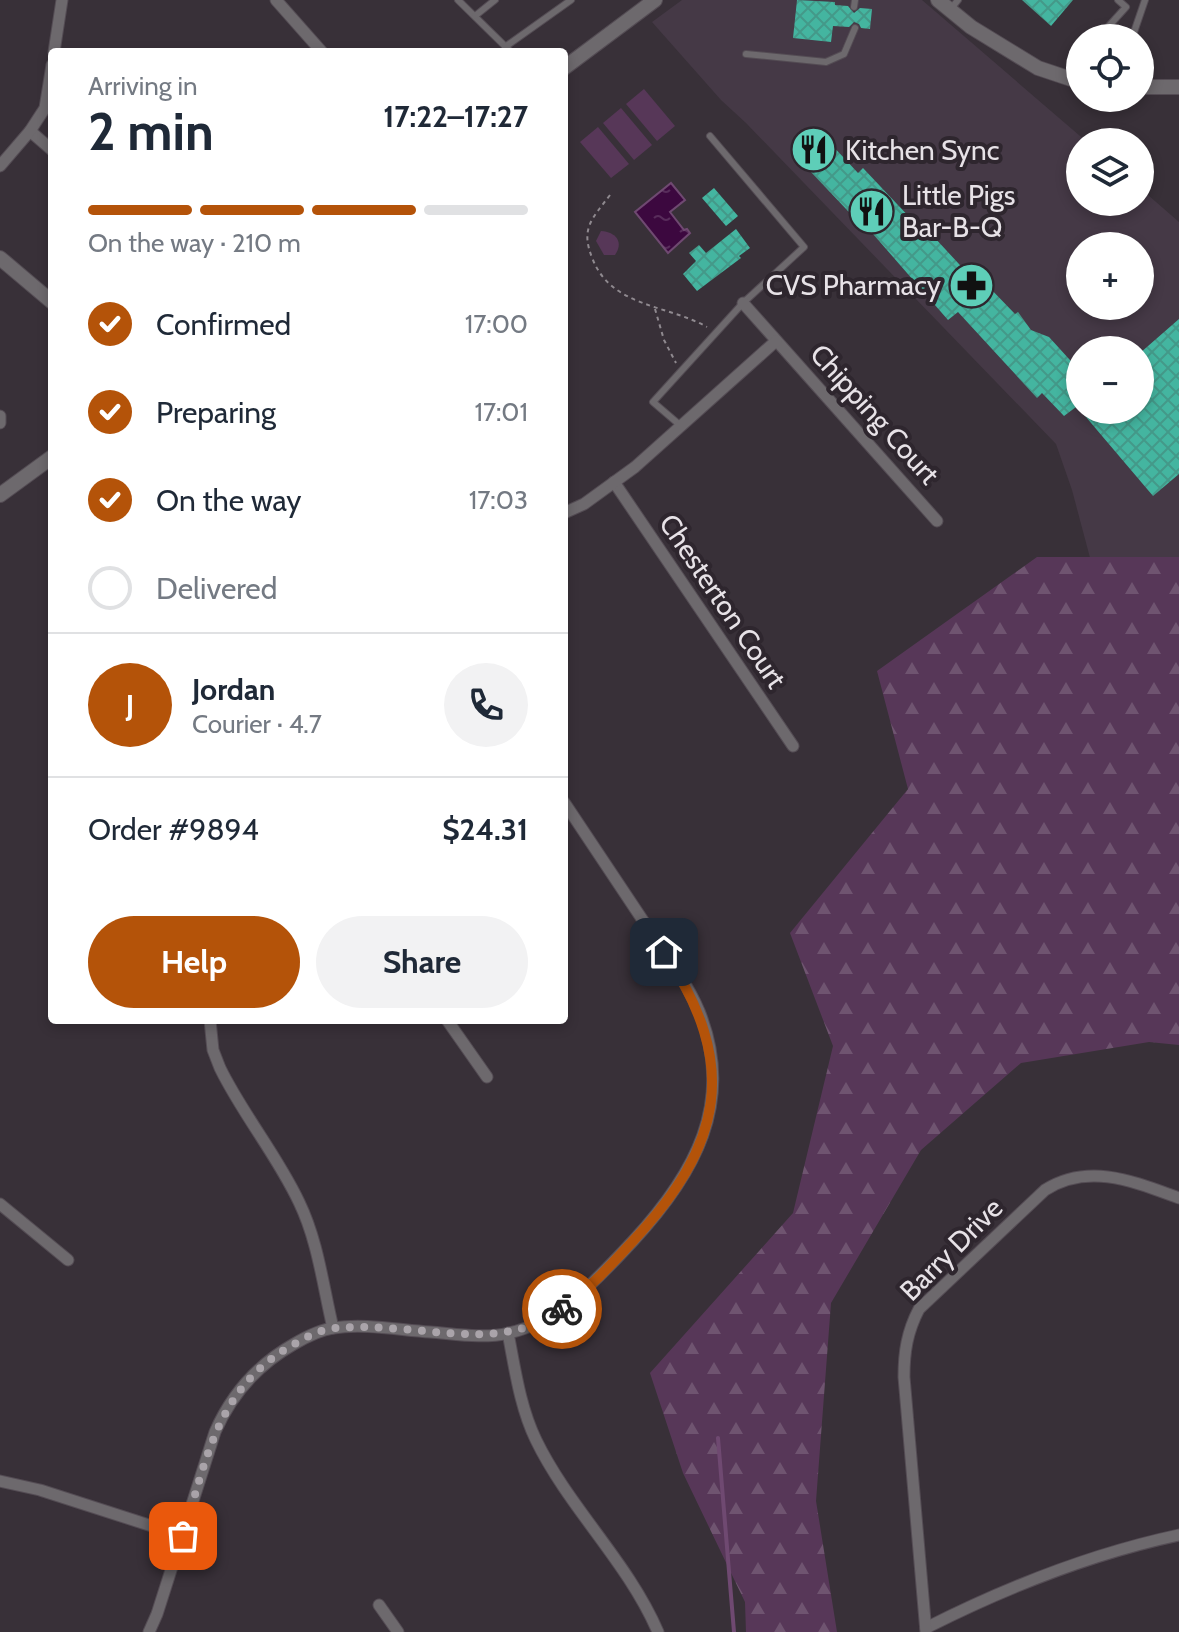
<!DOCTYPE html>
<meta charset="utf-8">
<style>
:root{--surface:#fff;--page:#f2f2f3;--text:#1f2937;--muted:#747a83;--line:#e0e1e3;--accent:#b45309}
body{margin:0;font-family:Cabin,sans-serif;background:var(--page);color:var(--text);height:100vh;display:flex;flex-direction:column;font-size:30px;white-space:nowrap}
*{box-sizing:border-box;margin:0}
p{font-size:26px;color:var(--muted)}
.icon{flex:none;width:44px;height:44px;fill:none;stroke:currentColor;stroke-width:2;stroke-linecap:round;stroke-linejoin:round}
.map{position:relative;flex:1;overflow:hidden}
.sheet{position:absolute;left:48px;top:48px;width:520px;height:976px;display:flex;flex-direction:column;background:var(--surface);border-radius:8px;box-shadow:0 4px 12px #0003}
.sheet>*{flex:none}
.fabs{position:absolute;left:1066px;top:24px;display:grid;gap:16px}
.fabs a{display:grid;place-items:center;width:88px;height:88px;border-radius:50%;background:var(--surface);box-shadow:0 4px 12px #0003;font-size:40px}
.pin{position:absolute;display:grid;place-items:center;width:68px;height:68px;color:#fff;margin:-34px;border-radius:16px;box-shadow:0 4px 12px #0006}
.courier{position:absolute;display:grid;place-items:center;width:80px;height:80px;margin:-40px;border:6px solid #b45309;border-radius:50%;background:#fff;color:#222;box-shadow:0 2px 10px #0007}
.summary em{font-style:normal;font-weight:700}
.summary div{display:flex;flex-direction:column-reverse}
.summary{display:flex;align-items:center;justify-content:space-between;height:136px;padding:0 40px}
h1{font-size:52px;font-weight:700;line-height:60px}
.bar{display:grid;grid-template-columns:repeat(4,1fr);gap:12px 8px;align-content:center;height:96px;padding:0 40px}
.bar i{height:10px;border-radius:6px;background:var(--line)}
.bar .current{background:var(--accent)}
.bar p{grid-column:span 4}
.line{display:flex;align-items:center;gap:20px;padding:0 40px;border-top:2px solid var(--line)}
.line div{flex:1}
.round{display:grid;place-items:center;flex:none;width:84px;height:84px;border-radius:42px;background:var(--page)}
ol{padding:0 40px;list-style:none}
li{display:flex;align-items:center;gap:24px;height:88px}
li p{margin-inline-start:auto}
li .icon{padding:8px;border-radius:50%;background:var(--accent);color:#fff;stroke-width:4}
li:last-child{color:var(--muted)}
li i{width:44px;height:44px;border:4px solid var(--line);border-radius:50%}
.action{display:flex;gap:16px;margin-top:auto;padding:16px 40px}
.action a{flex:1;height:92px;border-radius:48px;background:var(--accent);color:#fff;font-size:32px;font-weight:700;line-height:92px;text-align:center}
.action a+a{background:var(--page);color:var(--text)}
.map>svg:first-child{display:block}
.built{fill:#453946;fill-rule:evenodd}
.forest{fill:url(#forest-firs)}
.park{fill:#573758}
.water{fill:url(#water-ripples);stroke:#6f4971;stroke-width:2}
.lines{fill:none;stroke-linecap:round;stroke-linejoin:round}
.stream{stroke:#6f4971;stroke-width:4}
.building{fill:url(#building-cross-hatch)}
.service-casing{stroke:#544c54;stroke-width:8}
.minor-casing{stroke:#544c54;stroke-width:13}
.tertiary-casing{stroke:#544c54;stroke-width:16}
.path{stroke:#8f898f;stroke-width:2;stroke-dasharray:4 4;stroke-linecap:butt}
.service{stroke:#6d696d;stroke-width:6}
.minor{stroke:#6d696d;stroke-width:11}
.tertiary{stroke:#6d696d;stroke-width:14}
.done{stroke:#aaa4aa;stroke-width:8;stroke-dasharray:0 14.4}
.route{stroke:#b45309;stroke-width:10}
.labels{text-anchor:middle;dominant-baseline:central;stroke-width:8;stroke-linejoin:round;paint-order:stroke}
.poi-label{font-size:28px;fill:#e7e2e7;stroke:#2e262e;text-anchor:start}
.street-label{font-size:28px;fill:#e7e2e7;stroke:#2e262e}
</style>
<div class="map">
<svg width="1179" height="1632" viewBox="0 0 1179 1632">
<defs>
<pattern id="forest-firs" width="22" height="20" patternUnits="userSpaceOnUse" patternTransform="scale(2)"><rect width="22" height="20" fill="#573758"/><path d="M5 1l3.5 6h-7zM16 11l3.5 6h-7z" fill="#6f5470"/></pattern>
<pattern id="water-ripples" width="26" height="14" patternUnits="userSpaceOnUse" patternTransform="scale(2)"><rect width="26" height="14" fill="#3c083f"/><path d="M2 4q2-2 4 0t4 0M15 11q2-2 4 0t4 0" fill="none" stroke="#582c5b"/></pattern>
<pattern id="building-cross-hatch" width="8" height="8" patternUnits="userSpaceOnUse" patternTransform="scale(2)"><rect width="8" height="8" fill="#44b5a0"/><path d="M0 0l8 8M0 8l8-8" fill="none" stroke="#449989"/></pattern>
</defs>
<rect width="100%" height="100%" fill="#383038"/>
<path class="built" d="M682,0H922L1087,142H1080V202H1140V188L1179,222V607L1097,584L1072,490L1056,444L746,123L721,100L652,22ZM1080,246H1140V306H1080ZM1080,350H1140V410H1080Z"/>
<polygon class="forest" points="1037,557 1179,557 1179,1045 1149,1042 1021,1063 921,1150 831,1303 816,1501 837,1632 746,1632 745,1602 683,1473 650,1373 793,1213 833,1046 790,933 908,789 877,671"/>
<g class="park">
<polygon points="644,89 675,126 657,141 626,104"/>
<polygon points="621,108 652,145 634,160 603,123"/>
<polygon points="598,127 629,164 611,178 580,142"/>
<path d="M601,231C616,232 624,242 615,255H604L596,241Z"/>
</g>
<polygon class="water" points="671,183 685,200 670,212 684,230 687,229 690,233 668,253 635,212"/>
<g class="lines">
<polyline class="stream" points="718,1438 734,1632"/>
</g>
<g class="building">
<polygon points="797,0 835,2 835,5 848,6 854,13 860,8 872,9 870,29 861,28 859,24 854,22 849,27 833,26 831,42 793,38"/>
<polygon points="1022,0 1073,0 1051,26"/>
<polygon points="817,129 858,173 863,168 931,240 934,237 971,277 987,285 1015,314 1018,312 1031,330 1049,337 1080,371 1080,404 1064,416 1042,393 1037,398 958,312 948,320 866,226 864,228 792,152"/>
<polygon points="714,188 738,216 726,226 702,198"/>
<polygon points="736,229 750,248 739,256 741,258 697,291 683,274 696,261 689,253 699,245 706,253"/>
<polygon points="1179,319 1179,474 1153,496 1080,410 1140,410 1140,353"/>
</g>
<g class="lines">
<defs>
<g id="service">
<polyline points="458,0 511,52"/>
<polyline points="854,7 855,0"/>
<polyline points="950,10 958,0"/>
<polyline points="475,16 495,0"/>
<polyline points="1098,38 1126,7 1118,0"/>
<polyline points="1132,38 1145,0"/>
<polyline points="505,47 571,0"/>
<polyline points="746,54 826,62 844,54 855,28"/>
<polyline points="1071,79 1080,59"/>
<polyline points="681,426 653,402 743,303 804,247 710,136"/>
</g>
<g id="minor">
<polyline points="276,0 322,52"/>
<polyline points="54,52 62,0"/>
<polyline points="30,131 52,150"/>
<polyline points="0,166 30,131 45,108 52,65"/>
<polyline points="743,303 937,521"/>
<polyline points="0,416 0,423"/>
<polyline points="614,482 793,746"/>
<polyline points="564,513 584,504 635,467 776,341"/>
<path d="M210,1020L213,1050L220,1068C243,1115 277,1155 299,1202C318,1241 323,1286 333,1328"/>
<polyline points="447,1020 487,1077"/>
<polyline points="0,1204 68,1260"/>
<path d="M508,1333C515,1369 520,1407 536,1440C569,1508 628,1562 658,1632"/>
<polyline points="0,1481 40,1490 183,1536"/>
<polyline points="379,1605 398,1632"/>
<path d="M926,1628C1007,1587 1090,1554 1179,1535"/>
<path d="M149,1632L157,1614L215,1432C232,1393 257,1365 294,1344C306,1337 319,1330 333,1328C364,1323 399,1330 430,1332C456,1334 483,1339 509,1333C560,1322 599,1277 633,1241C694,1175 736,1102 699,1011C686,981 666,955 648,928C620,886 592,844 564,802"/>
<path d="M926,1632L904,1377C904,1352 907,1332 919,1309L1045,1190C1089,1162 1135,1182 1179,1198"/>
</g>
<g id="tertiary">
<polyline points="938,0 971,27 1038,68 1080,82"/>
<polyline points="564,68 655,0"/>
<polyline points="1140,87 1179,87"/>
<polyline points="0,258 52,302"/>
<polyline points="0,495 52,457"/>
</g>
</defs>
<use href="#service" class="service-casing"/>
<use href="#minor" class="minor-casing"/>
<use href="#tertiary" class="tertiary-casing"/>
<g class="path">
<path d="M610,195C591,220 580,229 593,260C612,307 668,305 707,327"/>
<polyline points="655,309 664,340 676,363"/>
</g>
<use href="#service" class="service"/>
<use href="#minor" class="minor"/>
<use href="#tertiary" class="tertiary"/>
</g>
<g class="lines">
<path class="done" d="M183,1536C206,1461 217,1388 291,1346C305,1338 320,1329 336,1328C372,1325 410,1330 446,1333C488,1336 526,1335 562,1309"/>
<path class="route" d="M562,1309C588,1290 611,1265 633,1241C723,1145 740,1064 664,952"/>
</g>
<defs>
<symbol id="restaurant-disc" viewBox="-11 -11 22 22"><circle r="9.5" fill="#5eceb8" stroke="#2e262e"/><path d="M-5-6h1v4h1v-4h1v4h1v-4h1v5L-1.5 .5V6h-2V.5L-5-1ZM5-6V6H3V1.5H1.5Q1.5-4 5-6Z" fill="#111"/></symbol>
<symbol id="pharmacy-disc" viewBox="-11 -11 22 22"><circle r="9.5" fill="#5eceb8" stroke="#2e262e"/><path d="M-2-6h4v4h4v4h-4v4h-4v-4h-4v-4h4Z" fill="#111"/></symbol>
</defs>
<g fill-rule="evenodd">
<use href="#restaurant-disc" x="788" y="124" width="51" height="51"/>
<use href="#restaurant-disc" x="846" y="186" width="51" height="51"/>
<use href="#pharmacy-disc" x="946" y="260" width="51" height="51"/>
</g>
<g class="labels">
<g class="poi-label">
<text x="845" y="150">Kitchen Sync</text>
<text x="902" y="195">Little Pigs<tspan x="902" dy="32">Bar-B-Q</tspan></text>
<text x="941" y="285" text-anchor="end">CVS Pharmacy</text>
</g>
<g class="street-label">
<text transform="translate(875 414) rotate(48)">Chipping Court</text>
<text transform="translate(723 601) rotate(56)">Chesterton Court</text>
<text transform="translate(951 1249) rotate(-45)">Barry Drive</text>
</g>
</g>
</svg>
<div class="fabs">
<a><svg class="icon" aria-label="locate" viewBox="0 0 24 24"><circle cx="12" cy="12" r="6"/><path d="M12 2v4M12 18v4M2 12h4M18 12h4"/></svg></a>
<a><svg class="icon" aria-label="layers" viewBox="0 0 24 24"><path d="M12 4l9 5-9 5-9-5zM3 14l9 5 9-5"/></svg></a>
<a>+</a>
<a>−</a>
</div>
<div class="pin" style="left:183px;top:1536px;background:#ea580c"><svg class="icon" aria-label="bag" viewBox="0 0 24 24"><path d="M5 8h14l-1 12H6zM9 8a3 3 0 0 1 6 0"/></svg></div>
<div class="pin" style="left:664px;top:952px;background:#1f2937"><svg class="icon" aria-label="home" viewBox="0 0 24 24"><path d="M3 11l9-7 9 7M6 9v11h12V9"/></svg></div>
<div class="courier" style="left:562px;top:1309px"><svg class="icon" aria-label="bike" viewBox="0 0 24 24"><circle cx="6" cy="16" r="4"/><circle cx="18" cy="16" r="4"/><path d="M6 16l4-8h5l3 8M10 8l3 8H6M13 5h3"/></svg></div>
<section class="sheet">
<div class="summary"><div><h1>2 min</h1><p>Arriving in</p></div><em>17:22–17:27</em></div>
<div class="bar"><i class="current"></i><i class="current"></i><i class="current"></i><i></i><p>On the way · 210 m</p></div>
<ol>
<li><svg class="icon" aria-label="check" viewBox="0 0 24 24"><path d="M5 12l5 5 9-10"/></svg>Confirmed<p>17:00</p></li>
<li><svg class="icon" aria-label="check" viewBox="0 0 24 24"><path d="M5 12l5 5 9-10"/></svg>Preparing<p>17:01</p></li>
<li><svg class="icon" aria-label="check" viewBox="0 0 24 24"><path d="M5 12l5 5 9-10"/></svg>On the way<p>17:03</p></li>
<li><i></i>Delivered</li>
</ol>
<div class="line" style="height:144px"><b class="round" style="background:var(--accent);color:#fff">J</b><div><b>Jordan</b><p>Courier · 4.7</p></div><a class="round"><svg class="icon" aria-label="phone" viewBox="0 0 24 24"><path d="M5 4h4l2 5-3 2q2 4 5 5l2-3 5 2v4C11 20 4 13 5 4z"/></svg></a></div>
<div class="line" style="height:104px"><div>Order #9894</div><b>$24.31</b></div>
<div class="action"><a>Help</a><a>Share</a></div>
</section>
</div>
